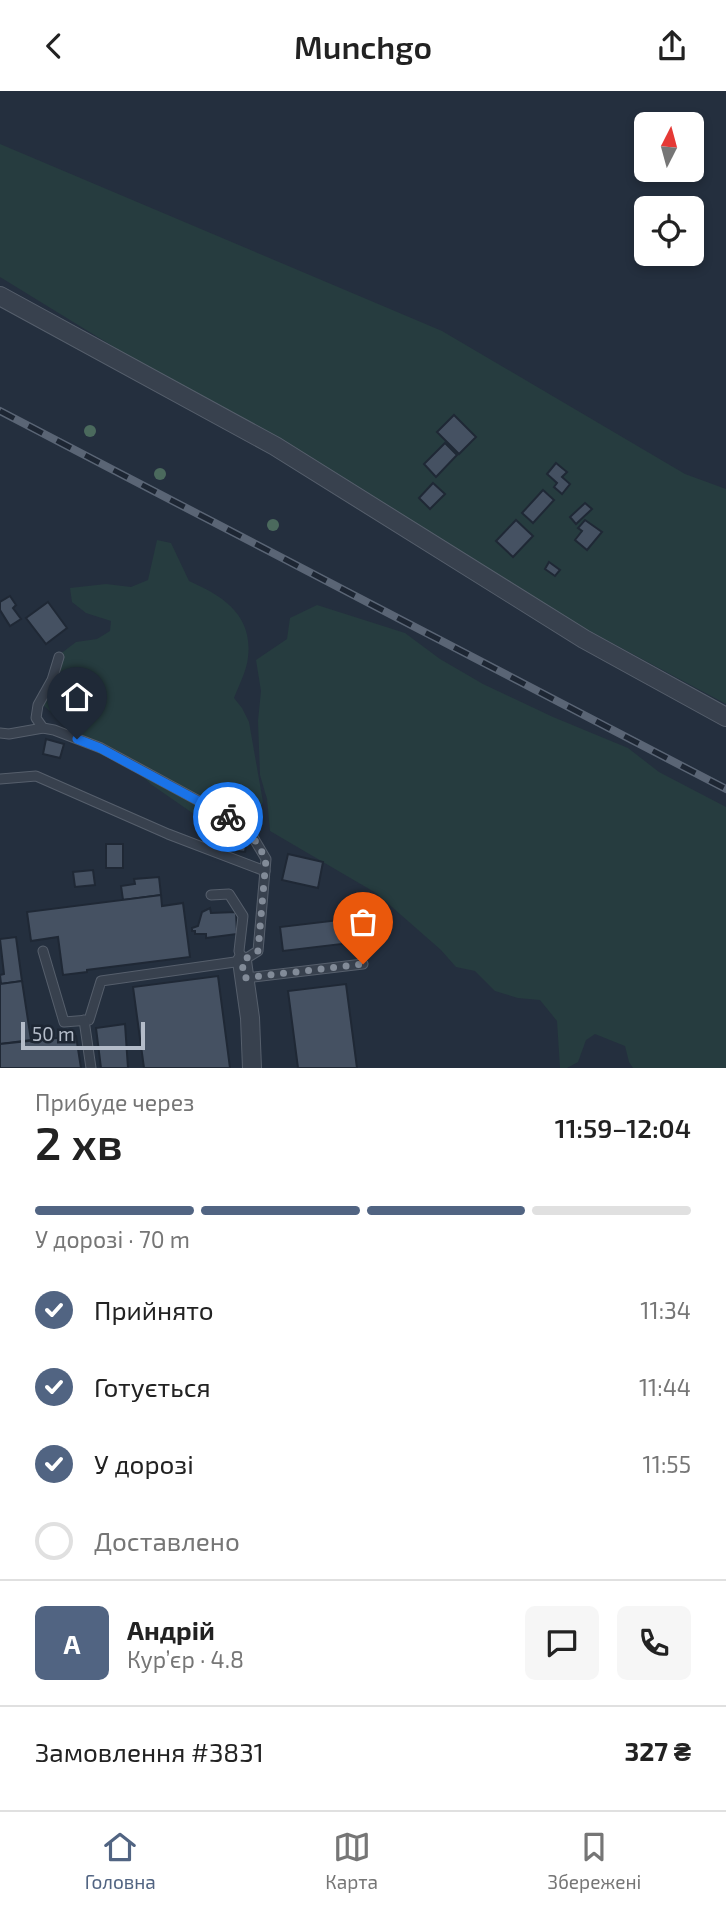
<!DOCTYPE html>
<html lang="uk">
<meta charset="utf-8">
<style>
:root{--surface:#fff;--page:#f6f6f6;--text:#222;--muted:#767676;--line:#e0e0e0;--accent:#516482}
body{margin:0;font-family:"Exo 2",sans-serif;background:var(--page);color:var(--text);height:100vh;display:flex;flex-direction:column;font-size:26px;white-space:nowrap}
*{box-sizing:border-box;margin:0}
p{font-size:23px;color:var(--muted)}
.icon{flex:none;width:38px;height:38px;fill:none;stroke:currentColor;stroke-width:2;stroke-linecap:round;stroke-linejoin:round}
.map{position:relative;height:977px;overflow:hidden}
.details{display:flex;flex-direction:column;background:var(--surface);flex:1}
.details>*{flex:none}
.needle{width:46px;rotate:6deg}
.tools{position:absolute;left:634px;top:21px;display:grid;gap:14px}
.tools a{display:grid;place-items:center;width:70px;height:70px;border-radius:10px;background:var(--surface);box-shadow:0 4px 10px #0003;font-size:35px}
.scale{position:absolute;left:21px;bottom:18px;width:124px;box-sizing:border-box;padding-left:7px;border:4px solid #b4bcc9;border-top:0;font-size:19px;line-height:24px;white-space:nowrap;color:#b4bcc9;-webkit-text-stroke:5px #1d2633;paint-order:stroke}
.pin{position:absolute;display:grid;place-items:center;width:60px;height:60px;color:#fff;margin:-72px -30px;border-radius:50% 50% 50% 0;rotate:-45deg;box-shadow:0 0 7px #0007}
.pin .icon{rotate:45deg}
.courier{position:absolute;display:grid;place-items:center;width:70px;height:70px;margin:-35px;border:5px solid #1a73e8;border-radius:50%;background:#fff;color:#222;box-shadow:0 2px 9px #0007}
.head em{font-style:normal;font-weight:600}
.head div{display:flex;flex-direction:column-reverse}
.head{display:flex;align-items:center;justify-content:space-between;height:119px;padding:0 35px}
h1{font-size:46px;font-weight:600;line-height:52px}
.bar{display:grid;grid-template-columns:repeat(4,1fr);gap:10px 7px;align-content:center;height:84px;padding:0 35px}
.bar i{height:9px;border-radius:5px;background:var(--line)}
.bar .on{background:var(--accent)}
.bar p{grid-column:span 4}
.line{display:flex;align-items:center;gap:18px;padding:0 35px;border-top:2px solid var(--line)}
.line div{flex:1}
.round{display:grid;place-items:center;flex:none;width:74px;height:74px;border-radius:10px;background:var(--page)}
ol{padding:0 35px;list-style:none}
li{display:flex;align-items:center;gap:21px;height:77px}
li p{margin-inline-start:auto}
li .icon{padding:7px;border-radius:50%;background:var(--accent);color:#fff;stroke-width:4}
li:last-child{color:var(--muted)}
li i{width:38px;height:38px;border:4px solid var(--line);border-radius:50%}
header{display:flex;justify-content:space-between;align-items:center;height:91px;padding:0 35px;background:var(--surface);font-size:32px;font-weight:600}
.tabs{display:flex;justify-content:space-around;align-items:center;height:98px;border-top:2px solid var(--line);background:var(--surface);font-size:19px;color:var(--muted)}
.tabs a{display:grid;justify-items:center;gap:4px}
.tabs .on{color:var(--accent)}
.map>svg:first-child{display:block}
.green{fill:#263c3f}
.building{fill:#455162;stroke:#1f2835;stroke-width:2}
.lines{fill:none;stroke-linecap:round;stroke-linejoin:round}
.service-casing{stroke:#565f6c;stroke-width:11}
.minor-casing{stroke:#565f6c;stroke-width:20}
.service{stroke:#38414e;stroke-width:9}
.minor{stroke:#38414e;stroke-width:18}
.rail-casing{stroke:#5a6575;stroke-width:8}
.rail{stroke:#1d2633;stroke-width:5;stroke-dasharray:16;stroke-linecap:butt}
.tree{fill:#4b6a5d}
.done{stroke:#828b98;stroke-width:7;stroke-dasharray:0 12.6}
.route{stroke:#1a73e8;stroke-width:9}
</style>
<header><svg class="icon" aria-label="back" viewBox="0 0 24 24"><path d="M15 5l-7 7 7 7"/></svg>Munchgo<svg class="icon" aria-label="share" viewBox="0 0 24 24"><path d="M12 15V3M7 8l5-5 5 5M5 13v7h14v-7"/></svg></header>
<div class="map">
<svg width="726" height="977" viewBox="0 0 726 977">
<rect width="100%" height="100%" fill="#242f3e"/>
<g class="green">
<polygon points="0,53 442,240 685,383 726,398 726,613 526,506 360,407 0,186"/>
<path d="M157,449L171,452L189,490C223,505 253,524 248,566C247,579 239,594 234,607L242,617L249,631L263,711L253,731L236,737H214L152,694L132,676L99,663L43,614L55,597L59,564L76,551L97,548L110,540L111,530L86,522L72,511L70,497L106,493L131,496L148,489Z"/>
<polygon points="317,514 405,542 440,568 483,593 553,626 628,657 659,681 726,716 726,977 633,977 629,971 625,955 595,943 586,949 578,971 567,977 560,977 557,930 540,909 518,907 495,900 475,880 456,876 441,859 376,802 270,740 267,708 260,684 258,630 261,600 256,569 287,548 290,527"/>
</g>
<g class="building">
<polygon points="454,324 476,346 459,363 437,341"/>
<polygon points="445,352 457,364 436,386 424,373"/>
<polygon points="556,372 567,381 562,386 570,393 562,403 554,396 557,392 547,383"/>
<polygon points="433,392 445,403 430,418 419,407"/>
<polygon points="543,399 554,409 533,432 522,422"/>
<polygon points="585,412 592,418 576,433 570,426"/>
<polygon points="516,429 533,445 513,466 496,450"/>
<polygon points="585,429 602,441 587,459 575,449 582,440 578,437"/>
<polygon points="549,471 560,479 555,485 545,478"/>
<polygon points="10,505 16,514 13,517 21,528 10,535 0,519 0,511"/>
<polygon points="48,511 67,537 46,553 26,527"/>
<polygon points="46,648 64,653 60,667 43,663"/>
<polygon points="238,748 247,749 245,761 237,760"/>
<rect x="106" y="753" width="17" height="24"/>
<polygon points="288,763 323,771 318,797 282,789"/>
<polygon points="93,779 95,794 75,796 73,781"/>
<polygon points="159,786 161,804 123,809 121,795 135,793 134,788"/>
<polygon points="161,804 162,815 183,812 190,866 87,879 87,881 63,884 58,846 31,850 27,821"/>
<polygon points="210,817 211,822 236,821 237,843 206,847 206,843 195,843 195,840 192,840 192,837 198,835 202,821"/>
<polygon points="339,829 342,853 283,860 280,836"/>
<polygon points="16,846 22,890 1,893 0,884 4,883 0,848"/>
<polygon points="218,885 230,977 144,977 133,896"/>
<polygon points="22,890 31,949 0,953 0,893"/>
<polygon points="346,893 357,977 298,977 288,900"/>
<polygon points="125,933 128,977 101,977 96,937"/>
<polygon points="76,945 81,977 0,977 0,953"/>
</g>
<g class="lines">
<defs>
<g id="service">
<polyline points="43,637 36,627 38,614 52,589 59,566"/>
<polyline points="0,642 9,643 43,637 54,639 101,657 247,736 266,768 258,860 242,870 101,890 89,929 64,931 43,860"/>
<polyline points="0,688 36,685 168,743 265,780"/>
<polyline points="211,804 229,803 243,825 239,860 242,870"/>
<polyline points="245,887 363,873"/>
<polyline points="84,929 91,977"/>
</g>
<g id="minor">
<polyline points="0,205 275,355 584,548 726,626"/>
<polyline points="242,870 250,927 252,977"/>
</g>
</defs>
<use href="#service" class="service-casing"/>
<use href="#minor" class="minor-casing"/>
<use href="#service" class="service"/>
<use href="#minor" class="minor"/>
<defs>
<polyline id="rail" points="0,320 726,698"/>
</defs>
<use href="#rail" class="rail-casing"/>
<use href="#rail" class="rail"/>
</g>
<g class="tree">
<circle cx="90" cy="340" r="6"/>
<circle cx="160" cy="383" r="6"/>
<circle cx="273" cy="434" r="6"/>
</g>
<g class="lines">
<polyline class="done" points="228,726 247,736 266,768 258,860 242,870 244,887 363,873"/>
<polyline class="route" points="77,648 100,657 228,726"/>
</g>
</svg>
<div class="tools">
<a><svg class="needle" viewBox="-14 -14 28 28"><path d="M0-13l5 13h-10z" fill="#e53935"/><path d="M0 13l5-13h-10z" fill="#767676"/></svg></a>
<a><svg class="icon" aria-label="locate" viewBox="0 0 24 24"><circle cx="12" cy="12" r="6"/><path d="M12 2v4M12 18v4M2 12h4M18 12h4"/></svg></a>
</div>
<div class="scale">50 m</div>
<div class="pin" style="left:363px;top:873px;background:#ea580c"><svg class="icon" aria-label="bag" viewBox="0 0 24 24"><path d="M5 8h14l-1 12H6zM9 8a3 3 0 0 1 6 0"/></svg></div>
<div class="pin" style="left:77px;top:648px;background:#1f2937"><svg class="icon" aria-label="home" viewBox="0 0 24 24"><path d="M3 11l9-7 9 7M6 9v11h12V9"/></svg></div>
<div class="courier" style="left:228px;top:726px"><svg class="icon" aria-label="bike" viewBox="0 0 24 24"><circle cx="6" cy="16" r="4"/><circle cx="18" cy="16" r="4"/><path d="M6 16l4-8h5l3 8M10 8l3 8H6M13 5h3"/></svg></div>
</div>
<section class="details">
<div class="head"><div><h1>2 хв</h1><p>Прибуде через</p></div><em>11:59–12:04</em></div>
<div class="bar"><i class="on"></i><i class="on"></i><i class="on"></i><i></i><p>У дорозі · 70 m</p></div>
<ol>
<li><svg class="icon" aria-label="check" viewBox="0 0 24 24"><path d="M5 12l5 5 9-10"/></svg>Прийнято<p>11:34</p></li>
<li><svg class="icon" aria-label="check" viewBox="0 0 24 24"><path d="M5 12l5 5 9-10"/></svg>Готується<p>11:44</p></li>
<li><svg class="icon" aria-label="check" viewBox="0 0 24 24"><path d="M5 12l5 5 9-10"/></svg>У дорозі<p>11:55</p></li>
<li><i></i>Доставлено</li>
</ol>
<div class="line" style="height:126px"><b class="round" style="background:var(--accent);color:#fff">А</b><div><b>Андрій</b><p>Кур’єр · 4.8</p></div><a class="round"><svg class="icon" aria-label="chat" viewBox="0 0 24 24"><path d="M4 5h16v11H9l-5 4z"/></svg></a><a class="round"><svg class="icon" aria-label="phone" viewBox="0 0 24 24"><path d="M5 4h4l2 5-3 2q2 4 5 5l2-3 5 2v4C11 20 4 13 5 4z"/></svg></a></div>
<div class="line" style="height:91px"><div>Замовлення #3831</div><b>327 ₴</b></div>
</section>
<nav class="tabs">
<a class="on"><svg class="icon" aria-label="home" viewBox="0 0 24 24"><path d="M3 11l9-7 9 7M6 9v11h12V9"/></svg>Головна</a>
<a><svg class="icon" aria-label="map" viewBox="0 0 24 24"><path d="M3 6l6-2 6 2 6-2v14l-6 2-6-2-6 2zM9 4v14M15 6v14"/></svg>Карта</a>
<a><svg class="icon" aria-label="saved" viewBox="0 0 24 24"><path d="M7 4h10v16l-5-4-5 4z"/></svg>Збережені</a>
</nav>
